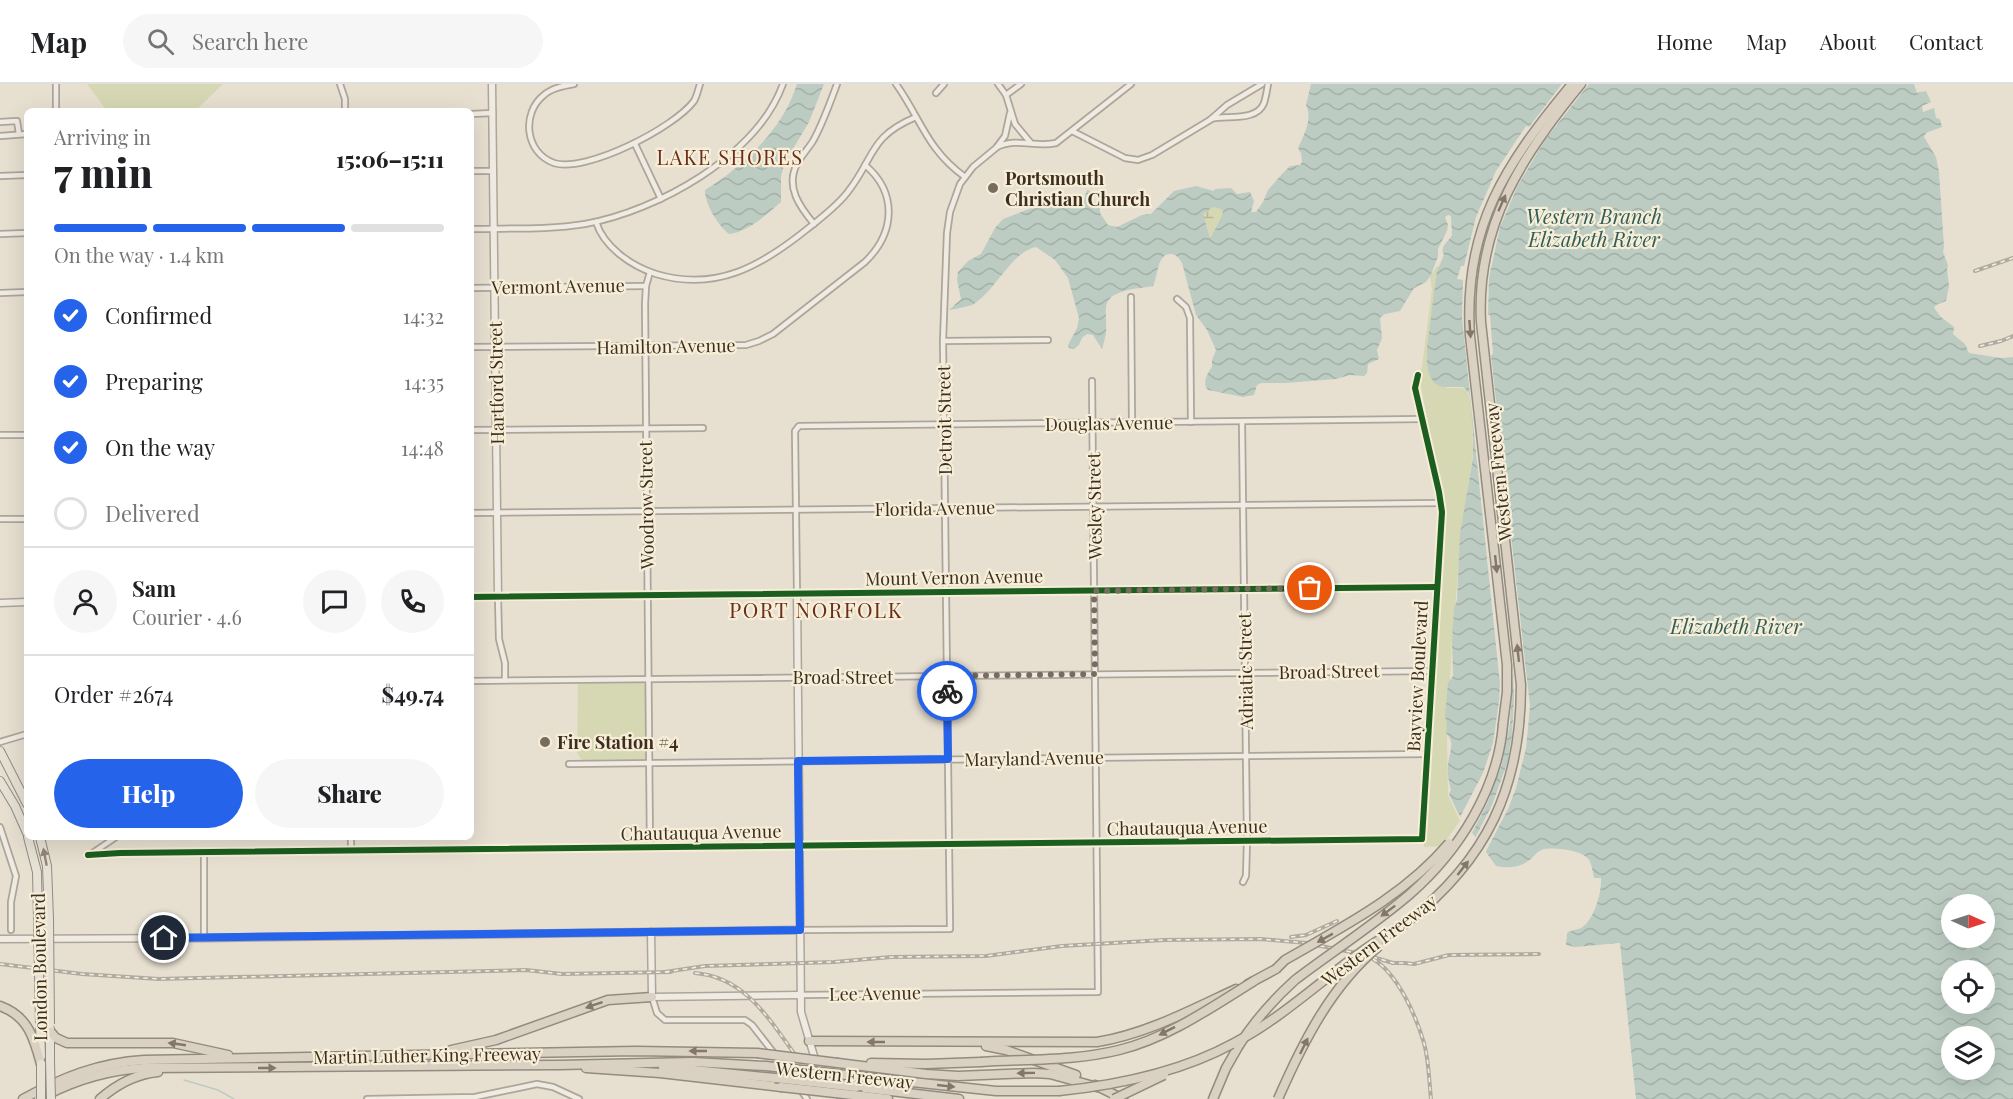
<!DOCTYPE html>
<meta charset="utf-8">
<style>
:root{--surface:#fff;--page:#f6f6f6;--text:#202124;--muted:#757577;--line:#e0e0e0;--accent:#2563eb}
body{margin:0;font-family:"Playfair Display",serif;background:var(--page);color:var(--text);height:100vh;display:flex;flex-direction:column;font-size:22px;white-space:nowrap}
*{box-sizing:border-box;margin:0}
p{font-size:20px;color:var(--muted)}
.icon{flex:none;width:33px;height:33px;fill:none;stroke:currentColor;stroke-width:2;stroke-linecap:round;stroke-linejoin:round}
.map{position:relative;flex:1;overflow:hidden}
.side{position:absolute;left:24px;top:24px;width:450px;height:732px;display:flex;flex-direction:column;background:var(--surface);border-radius:9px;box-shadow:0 6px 24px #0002}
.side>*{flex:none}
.needle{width:39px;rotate:93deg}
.fabs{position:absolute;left:1941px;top:810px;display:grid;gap:12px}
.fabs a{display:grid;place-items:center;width:54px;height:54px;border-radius:50%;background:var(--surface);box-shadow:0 6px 24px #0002;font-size:30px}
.pin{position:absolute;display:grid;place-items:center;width:51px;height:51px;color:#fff;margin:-26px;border:3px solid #fff;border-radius:50%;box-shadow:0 2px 6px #0007}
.courier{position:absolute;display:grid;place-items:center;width:60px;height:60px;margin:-30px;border:4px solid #2563eb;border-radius:50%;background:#fff;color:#222;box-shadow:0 2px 8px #0007}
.headline em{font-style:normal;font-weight:800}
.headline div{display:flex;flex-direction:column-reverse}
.headline{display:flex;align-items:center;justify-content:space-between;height:102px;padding:0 30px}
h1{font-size:39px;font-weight:800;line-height:45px}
.bar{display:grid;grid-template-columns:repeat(4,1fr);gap:9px 6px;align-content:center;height:72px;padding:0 30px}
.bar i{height:8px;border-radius:4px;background:var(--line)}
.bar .current{background:var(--accent)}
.bar p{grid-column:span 4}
.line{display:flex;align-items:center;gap:15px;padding:0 30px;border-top:2px solid var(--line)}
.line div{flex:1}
.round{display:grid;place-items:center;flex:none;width:63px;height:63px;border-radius:32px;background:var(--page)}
ol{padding:0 30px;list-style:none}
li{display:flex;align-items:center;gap:18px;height:66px}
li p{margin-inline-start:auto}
li .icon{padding:6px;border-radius:50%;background:var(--accent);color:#fff;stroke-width:4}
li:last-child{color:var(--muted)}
li i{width:33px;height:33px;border:3px solid var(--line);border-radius:50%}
.cta{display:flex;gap:12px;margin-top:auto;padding:12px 30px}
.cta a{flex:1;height:69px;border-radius:36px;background:var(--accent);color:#fff;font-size:24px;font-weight:800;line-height:69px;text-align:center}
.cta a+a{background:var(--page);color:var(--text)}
header{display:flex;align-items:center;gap:36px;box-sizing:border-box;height:84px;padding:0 30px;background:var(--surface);border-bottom:2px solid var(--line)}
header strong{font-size:28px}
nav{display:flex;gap:33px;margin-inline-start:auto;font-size:21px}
.search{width:420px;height:54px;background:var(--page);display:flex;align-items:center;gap:15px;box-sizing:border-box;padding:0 21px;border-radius:33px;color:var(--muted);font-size:22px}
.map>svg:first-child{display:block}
.wetland{fill:url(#wetland-marsh)}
.green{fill:#d6d7b3}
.water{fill:url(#water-waves);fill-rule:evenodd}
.pier{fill:#e7e0d1}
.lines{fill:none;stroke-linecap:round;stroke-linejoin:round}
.stream{stroke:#bcccc2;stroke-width:1.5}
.minor-casing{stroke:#ada599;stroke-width:8}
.tertiary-casing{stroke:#ada599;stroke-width:9}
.primary-casing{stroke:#928b80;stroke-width:10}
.motorway-casing{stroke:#928b80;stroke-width:11}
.minor{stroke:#efebe3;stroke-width:4.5}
.tertiary{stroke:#efebe3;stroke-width:6}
.primary{stroke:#e6e1d4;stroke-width:8}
.motorway{stroke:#dad1c2;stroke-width:8}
.rail-casing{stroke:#afaaa2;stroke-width:4}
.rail{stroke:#f7eed8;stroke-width:1.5;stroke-dasharray:4.5;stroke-linecap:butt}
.primary-bridge-casing{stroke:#928b80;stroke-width:10;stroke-linecap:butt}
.motorway-bridge-casing{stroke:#928b80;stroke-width:11;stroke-linecap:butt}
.primary-bridge{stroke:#e6e1d4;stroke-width:8}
.motorway-bridge{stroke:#dad1c2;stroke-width:8}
.cycleway-casing{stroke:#f7eed8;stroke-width:10}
.cycleway{stroke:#1b5e20;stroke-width:6}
.oneway{fill:#847769}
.oneway2{fill:#92887a}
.done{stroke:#786c5e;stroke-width:6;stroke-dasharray:0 10.8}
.route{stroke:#2563eb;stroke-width:8}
.poi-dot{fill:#786c5e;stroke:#f7eed8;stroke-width:2}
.labels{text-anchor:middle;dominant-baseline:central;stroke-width:4.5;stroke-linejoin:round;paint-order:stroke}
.poi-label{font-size:18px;font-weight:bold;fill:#3d2e20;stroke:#f7eed8;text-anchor:start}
.street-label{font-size:18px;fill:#3d2e20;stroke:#f7eed8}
.neighbourhood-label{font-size:20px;letter-spacing:1.5px;fill:#6b2e1e;stroke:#f7eed8}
.water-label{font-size:20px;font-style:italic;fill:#2f5d5a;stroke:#f7eed8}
.quarter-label{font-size:21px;letter-spacing:1.5px;fill:#6b2e1e;stroke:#f7eed8}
</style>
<header>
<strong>Map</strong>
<div class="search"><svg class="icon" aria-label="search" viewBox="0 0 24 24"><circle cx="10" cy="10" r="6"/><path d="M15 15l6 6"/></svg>Search here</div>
<nav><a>Home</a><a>Map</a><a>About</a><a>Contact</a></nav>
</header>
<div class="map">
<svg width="2013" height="1015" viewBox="0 0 2013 1015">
<defs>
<pattern id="wetland-marsh" width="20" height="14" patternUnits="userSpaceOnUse" patternTransform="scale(1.5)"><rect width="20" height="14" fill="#d6d7b3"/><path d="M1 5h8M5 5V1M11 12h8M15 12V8" fill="none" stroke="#b9b99a"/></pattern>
<pattern id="water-waves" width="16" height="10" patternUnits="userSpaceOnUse" patternTransform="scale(1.5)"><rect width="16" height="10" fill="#bcccc2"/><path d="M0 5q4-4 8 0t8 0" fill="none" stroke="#a2b0a6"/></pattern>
</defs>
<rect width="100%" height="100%" fill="#e7e0d1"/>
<polygon class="wetland" points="1230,120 1207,174 1197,124"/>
<g class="green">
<polygon points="87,0 223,0 195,27 107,27"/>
<polygon points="1437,182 1441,184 1442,299 1447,304 1461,304 1467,307 1472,322 1473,369 1463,436 1452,556 1447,653 1448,711 1460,737 1442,762 1424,763 1424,752 1445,421 1419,294 1422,283 1432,205 1430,193"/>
<polygon points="643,599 646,603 646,675 582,676 577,669 578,600"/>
</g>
<g class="water">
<path d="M797,0H824L809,38L785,78L781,92V118C767,130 748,148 729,150C718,141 705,121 705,106C744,82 783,45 797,0Z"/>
<path d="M1311,0H1914L1917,9L1926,7L1931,18L1922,22L1923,28L1934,24L1936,34L1940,35L1942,43L1926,49L1924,53L1936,73L1939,88L1944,163L1943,168L1948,181L1947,185L1949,202L1946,217L1936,221L1934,224L1941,233L1954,243L1953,250L1965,260L1969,269L2001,274L2013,273V1015H1636L1620,859L1575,863L1566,861L1567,849C1571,846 1576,846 1581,844C1594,837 1602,808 1601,794H1594C1593,789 1592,781 1589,776C1583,766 1554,763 1544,765C1538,767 1536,770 1532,774C1522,783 1509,785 1496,782L1458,729L1449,710L1451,706C1449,699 1447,689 1448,681C1449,668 1456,659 1446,649C1447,645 1447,636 1445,633L1448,599L1453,592L1452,556L1454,524L1457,516L1460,450L1473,373V353L1471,321L1469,309L1463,303H1442L1434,299L1429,290L1427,280V264L1435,201L1437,187L1444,171C1439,161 1449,158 1452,151L1451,132L1448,131L1445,133L1448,141L1447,147L1438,165V172L1431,191L1426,198L1414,204L1400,227L1385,230L1380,234L1382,254L1377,266L1379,275L1368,280L1367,289L1364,292L1350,291L1336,295L1286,299H1261L1257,301L1254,311L1243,313L1208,306C1202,300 1207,289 1212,283V276L1216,266L1207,246L1196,231L1182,179C1179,174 1177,171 1171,170C1157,169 1158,193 1153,202C1139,205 1107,205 1106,224C1105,232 1107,240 1106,248C1106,252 1103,261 1102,265L1093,251L1087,250L1082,254L1079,261L1074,265L1069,264L1068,261L1077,244L1079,234L1068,194L1055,176L1036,163C1012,167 994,209 972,221C969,222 952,226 949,226L961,215L957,196L958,188L968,177L981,170L995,144L1003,135L1039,121L1070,113L1084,115L1087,106L1090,107L1088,116L1100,121V129L1108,141L1117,143L1142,131L1151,130L1174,107L1196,102L1214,107L1215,105L1231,104L1237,110L1250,108L1254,117L1251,128H1256L1263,118L1268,106L1282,90L1290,82L1300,81L1302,78L1301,69L1298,64C1304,51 1313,34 1306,21ZM1213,123L1221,125L1223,128C1222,134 1213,148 1210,155L1203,130ZM1952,820H1984V854H1952ZM1952,886H1984V920H1952ZM1952,952H1984V986H1952Z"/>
</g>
<g class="pier">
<polygon points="1562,0 1589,0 1545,56 1518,101 1500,143 1489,194 1488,231 1490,231 1493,270 1491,271 1530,622 1526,664 1516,704 1508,725 1484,771 1474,756 1492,721 1507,680 1512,651 1514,613 1513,585 1510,639 1502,680 1487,720 1471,751 1459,735 1483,689 1493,659 1499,617 1500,600 1462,234 1463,196 1457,195 1461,182 1464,182 1476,133 1496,87 1526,42 1529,43"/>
<polygon points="1619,859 1635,1015 1633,1015 1617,862 1603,863 1603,861"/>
</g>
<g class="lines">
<polyline class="stream" points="184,996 218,1006 234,1015"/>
<defs>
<g id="minor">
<polyline points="56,0 56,27"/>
<polyline points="340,0 345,15 345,27"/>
<path d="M574,0C563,2 552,4 544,11C521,29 525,69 554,79C586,89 674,44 694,17C697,12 698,6 700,0"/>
<path d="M896,0C921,35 927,66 965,93"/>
<polyline points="998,0 1006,11 1015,40 1030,58"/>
<polyline points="936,9 944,0"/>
<polyline points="1006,11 1021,0"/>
<polyline points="471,30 493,29"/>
<path d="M1211,35C1226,31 1257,38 1264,19C1266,13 1267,6 1268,0"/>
<polyline points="0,38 17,37 19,50"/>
<polyline points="1072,47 1125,74 1138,76 1152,71 1210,36 1227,21 1262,0"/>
<polyline points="0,52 27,50"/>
<polyline points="635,60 661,115"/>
<path d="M997,63C1017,53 1036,64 1056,59L1131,0"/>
<polyline points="471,87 493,87"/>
<polyline points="0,92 27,91"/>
<path d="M596,138C604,163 631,182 656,190C716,208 761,182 806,146C821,134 836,123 847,109C875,74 868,53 916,33"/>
<path d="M814,140C800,123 785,103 797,80C801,72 808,65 813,57C823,39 830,19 837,0"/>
<path d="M471,145C509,144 548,146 585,140C657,127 757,72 783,0"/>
<polyline points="0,150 27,149"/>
<polyline points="471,204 646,202"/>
<polyline points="0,209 27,208"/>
<polyline points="1131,213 1132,338"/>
<polyline points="1177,215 1186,223 1190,234 1191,338"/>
<polyline points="943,257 1048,256"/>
<path d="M471,263L746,261L759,257L773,250L865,178C895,149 898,109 865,81"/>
<polyline points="1423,335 799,342 795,347 797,510 1437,503"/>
<polyline points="1242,338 1247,757 1246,792 1243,798"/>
<polyline points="471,346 703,344"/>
<polyline points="0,351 27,351"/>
<polyline points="471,429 1441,419"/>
<polyline points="0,435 27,435"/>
<polyline points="498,513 499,555 505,579 505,596"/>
<polyline points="471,597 1432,587"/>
<polyline points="0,658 27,650"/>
<polyline points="569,680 1427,670"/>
<polyline points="0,743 16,792 11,818 11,846"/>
<polyline points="351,753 351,766"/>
<polyline points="650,763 645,220 646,202 650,188"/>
<polyline points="204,768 204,854"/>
<polyline points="91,770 116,753"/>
<polyline points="88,771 120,769 1422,755 1442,428 1439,408 1415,304 1418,291"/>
<polyline points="800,846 950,845 943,257 947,149 950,128 960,100 973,83 996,64 1005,52 1010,29"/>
<polyline points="800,911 1098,908 1092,297"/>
<polyline points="652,913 657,929 665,936 745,936 752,941 794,995"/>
<polyline points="800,1005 807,1015"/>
<polyline points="367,1015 475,1013 537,1000 553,1003 579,1015"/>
</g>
<g id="tertiary">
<polyline points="492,0 498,513"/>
<polyline points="471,513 797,510 801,928 814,972 842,1015"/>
<polyline points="0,519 27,518"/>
<polyline points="651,848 652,913 800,911"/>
<polyline points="0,855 204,854 800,846"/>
</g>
<g id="primary">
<polyline points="0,667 27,720"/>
<polyline points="0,697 15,722 27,749"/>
<polyline points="28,753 37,788 38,835"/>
<polyline points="40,753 47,782 49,835"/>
<polyline points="40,940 41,972"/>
<polyline points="50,945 50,977"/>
</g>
<g id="motorway">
<path d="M1503,640L1507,608V581L1470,252C1463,143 1505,81 1572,0"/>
<path d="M1406,839C1487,776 1521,704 1521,601L1481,238C1476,142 1522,71 1581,0"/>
<polyline points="1248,900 1276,885"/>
<path d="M0,922C28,932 34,954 41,980"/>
<polyline points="50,947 56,954 67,959 173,959 228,971"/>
<path d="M809,957L1097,958C1146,950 1191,926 1236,905"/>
<polyline points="986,962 1006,966 1076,991"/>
<polyline points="451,966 496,956 608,916 652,913"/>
<polyline points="838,979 926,990 958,992 1033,989 1050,990 1097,1003"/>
<polyline points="871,979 926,980 981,978"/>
<polyline points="663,983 775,994"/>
<polyline points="586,984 660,989 781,1003"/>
<polyline points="846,991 996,1007 1059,1007"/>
<polyline points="1095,1001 1123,1015"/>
<polyline points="856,1003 959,1015"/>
<polyline points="862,1012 888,1015"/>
<path d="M23,1015C63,993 98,979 144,976L636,967L757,969"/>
<path d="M39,1015C72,997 107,986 144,984L559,981L693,978L766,982"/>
<path d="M100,1015C116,1001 136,990 158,988"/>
<polyline points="1213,1015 1226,984 1238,963"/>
</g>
</defs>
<use href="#minor" class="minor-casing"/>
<use href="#tertiary" class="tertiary-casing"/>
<use href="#primary" class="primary-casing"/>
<use href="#motorway" class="motorway-casing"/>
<use href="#minor" class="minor"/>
<use href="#tertiary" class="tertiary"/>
<use href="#primary" class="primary"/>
<use href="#motorway" class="motorway"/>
<defs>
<g id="rail">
<polyline points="1975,187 2013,174"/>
<polyline points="1980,262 2001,257 2013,252"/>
<polyline points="1291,853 1306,851 1337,837"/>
<path d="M1373,875C1398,890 1416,932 1424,959C1429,977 1429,997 1431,1015"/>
<polyline points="0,880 82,890 159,895 526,886 562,890 671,888"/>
<polyline points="665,888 705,882 834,878 891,873 986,872 1062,862 1164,856 1261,855 1306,859 1366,871 1393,879 1404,879 1414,880 1449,871 1539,870"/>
<path d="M695,889C745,893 769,935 796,972"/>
</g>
</defs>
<use href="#rail" class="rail-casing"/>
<use href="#rail" class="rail"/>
<defs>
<g id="primary-bridge">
<polyline points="38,835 40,940"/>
<polyline points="49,835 50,940"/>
<polyline points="50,977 51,1015"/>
<polyline points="41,980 41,1015"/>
</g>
<g id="motorway-bridge">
<path d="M1276,885L1285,876C1344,842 1404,812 1449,759"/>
<path d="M1238,963C1254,937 1273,916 1295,896C1333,867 1374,841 1410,810C1459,767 1498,705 1503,640"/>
<polyline points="757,969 838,979"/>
<path d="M981,978C1027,975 1075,977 1119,966C1168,954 1212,923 1254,897"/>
<polyline points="766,982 846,991"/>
<polyline points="775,994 856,1003"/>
<polyline points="781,1003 862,1012"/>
<path d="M1059,1007C1119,1001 1181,988 1234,959C1282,934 1320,897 1364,866C1377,857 1392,848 1406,839"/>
<polyline points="1114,1015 1164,991"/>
<path d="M1278,1015C1303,958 1331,902 1379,862"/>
</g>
</defs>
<use href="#primary-bridge" class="primary-bridge-casing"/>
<use href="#motorway-bridge" class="motorway-bridge-casing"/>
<use href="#primary-bridge" class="primary-bridge"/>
<use href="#motorway-bridge" class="motorway-bridge"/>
<defs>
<g id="cycleway">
<polyline points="471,513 1437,503"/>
<polyline points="88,771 120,769 1422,755 1442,428 1439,408 1415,304 1418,291"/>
</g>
</defs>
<use href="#cycleway" class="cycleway-casing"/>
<use href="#cycleway" class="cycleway"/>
</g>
<defs><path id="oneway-solid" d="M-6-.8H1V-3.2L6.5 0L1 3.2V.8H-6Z" transform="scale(1.5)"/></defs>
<g class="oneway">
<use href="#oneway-solid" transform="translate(1502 119) rotate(-66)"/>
<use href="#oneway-solid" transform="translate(1470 245) rotate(86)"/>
<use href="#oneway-solid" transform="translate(1496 480) rotate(84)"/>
<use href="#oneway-solid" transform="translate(1518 569) rotate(-96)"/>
<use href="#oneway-solid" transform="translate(1463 784) rotate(-52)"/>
<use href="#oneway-solid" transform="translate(1388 827) rotate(143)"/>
<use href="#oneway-solid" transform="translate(1325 854) rotate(151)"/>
<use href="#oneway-solid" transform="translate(594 921) rotate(161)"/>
<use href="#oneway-solid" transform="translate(1167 947) rotate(153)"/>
<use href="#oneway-solid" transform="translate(876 958) rotate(-180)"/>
<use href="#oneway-solid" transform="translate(177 960) rotate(-172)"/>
<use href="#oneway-solid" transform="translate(1304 962) rotate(-64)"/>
<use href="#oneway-solid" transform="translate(698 967) rotate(-180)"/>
<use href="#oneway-solid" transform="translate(267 984)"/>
<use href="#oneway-solid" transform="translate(1026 989) rotate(179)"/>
<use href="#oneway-solid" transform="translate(946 1002) rotate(6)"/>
</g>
<use class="oneway2" href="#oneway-solid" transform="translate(45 773) rotate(-101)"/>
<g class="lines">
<polyline class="done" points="947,607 947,592 1095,590 1094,507 1310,504"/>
<polyline class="route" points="164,854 800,846 798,677 948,675 947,607"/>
</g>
<g class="poi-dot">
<circle cx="993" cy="104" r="6"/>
<circle cx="545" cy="658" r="6"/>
</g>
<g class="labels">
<g class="poi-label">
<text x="1005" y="94">Portsmouth<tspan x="1005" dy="21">Christian Church</tspan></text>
<text x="557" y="658">Fire Station #4</text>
</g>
<g class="street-label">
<text transform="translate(558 202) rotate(-1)">Vermont Avenue</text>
<text transform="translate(666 262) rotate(-1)">Hamilton Avenue</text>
<text transform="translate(496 299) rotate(-91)">Hartford Street</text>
<text transform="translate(944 336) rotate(-91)">Detroit Street</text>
<text transform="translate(1109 339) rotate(-1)">Douglas Avenue</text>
<text transform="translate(1498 388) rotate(-96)">Western Freeway</text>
<text transform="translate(646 421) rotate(-91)">Woodrow Street</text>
<text transform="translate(1094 422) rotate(-91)">Wesley Street</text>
<text transform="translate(935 424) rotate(-1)">Florida Avenue</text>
<text transform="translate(954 493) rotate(-1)">Mount Vernon Avenue</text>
<text transform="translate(1245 587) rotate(-91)">Adriatic Street</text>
<text transform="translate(1329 587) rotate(-1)">Broad Street</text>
<text transform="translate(1417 592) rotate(-87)">Bayview Boulevard</text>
<text x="843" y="593">Broad Street</text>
<text transform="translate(1034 674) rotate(-1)">Maryland Avenue</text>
<text transform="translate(1187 743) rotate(-1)">Chautauqua Avenue</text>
<text transform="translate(701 748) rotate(-1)">Chautauqua Avenue</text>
<text transform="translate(1379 856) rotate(-37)">Western Freeway</text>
<text transform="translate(39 883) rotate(-91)">London Boulevard</text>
<text transform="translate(875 909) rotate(-1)">Lee Avenue</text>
<text transform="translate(427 971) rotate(-1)">Martin Luther King Freeway</text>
<text transform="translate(845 991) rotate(6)">Western Freeway</text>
</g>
<g class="neighbourhood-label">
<text x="730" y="72">LAKE SHORES</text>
</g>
<g class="water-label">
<text x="1594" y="131">Western Branch<tspan x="1594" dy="23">Elizabeth River</tspan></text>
<text x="1736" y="541">Elizabeth River</text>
</g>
<g class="quarter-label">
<text x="816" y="525">PORT NORFOLK</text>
</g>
</g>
</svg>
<div class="fabs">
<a><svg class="needle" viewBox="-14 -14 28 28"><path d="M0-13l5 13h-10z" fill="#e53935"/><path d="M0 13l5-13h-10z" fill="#757577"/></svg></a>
<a><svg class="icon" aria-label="locate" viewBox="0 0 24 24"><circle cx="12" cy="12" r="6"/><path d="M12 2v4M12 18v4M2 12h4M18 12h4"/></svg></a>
<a><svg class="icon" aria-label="layers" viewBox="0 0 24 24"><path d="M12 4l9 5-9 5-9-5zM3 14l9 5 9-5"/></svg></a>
</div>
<div class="pin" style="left:1310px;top:504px;background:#ea580c"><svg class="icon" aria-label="bag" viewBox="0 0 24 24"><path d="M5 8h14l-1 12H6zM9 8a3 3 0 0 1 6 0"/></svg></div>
<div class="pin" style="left:164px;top:854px;background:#1f2937"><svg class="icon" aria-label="home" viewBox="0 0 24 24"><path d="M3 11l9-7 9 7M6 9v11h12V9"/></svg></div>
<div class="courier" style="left:947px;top:607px"><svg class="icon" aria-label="bike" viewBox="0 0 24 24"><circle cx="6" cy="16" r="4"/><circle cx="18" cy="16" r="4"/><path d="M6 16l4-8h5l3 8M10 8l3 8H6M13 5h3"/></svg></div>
<section class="side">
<div class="headline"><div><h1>7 min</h1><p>Arriving in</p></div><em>15:06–15:11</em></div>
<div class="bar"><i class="current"></i><i class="current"></i><i class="current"></i><i></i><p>On the way · 1.4 km</p></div>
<ol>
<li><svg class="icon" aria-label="check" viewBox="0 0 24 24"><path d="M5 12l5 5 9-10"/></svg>Confirmed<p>14:32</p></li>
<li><svg class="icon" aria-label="check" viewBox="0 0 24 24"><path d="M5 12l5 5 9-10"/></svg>Preparing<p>14:35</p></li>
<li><svg class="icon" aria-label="check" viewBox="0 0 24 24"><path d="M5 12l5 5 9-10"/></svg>On the way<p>14:48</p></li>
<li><i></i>Delivered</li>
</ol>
<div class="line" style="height:108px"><a class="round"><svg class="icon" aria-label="person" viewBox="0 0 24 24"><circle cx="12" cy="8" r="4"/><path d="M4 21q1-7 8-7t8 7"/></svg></a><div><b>Sam</b><p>Courier · 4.6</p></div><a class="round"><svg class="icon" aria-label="chat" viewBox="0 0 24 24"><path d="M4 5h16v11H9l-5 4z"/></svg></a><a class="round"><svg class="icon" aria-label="phone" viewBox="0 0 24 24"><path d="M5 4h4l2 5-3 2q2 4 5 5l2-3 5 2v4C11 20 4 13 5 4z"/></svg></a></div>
<div class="line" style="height:78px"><div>Order #2674</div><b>$49.74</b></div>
<div class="cta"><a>Help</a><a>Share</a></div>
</section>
</div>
